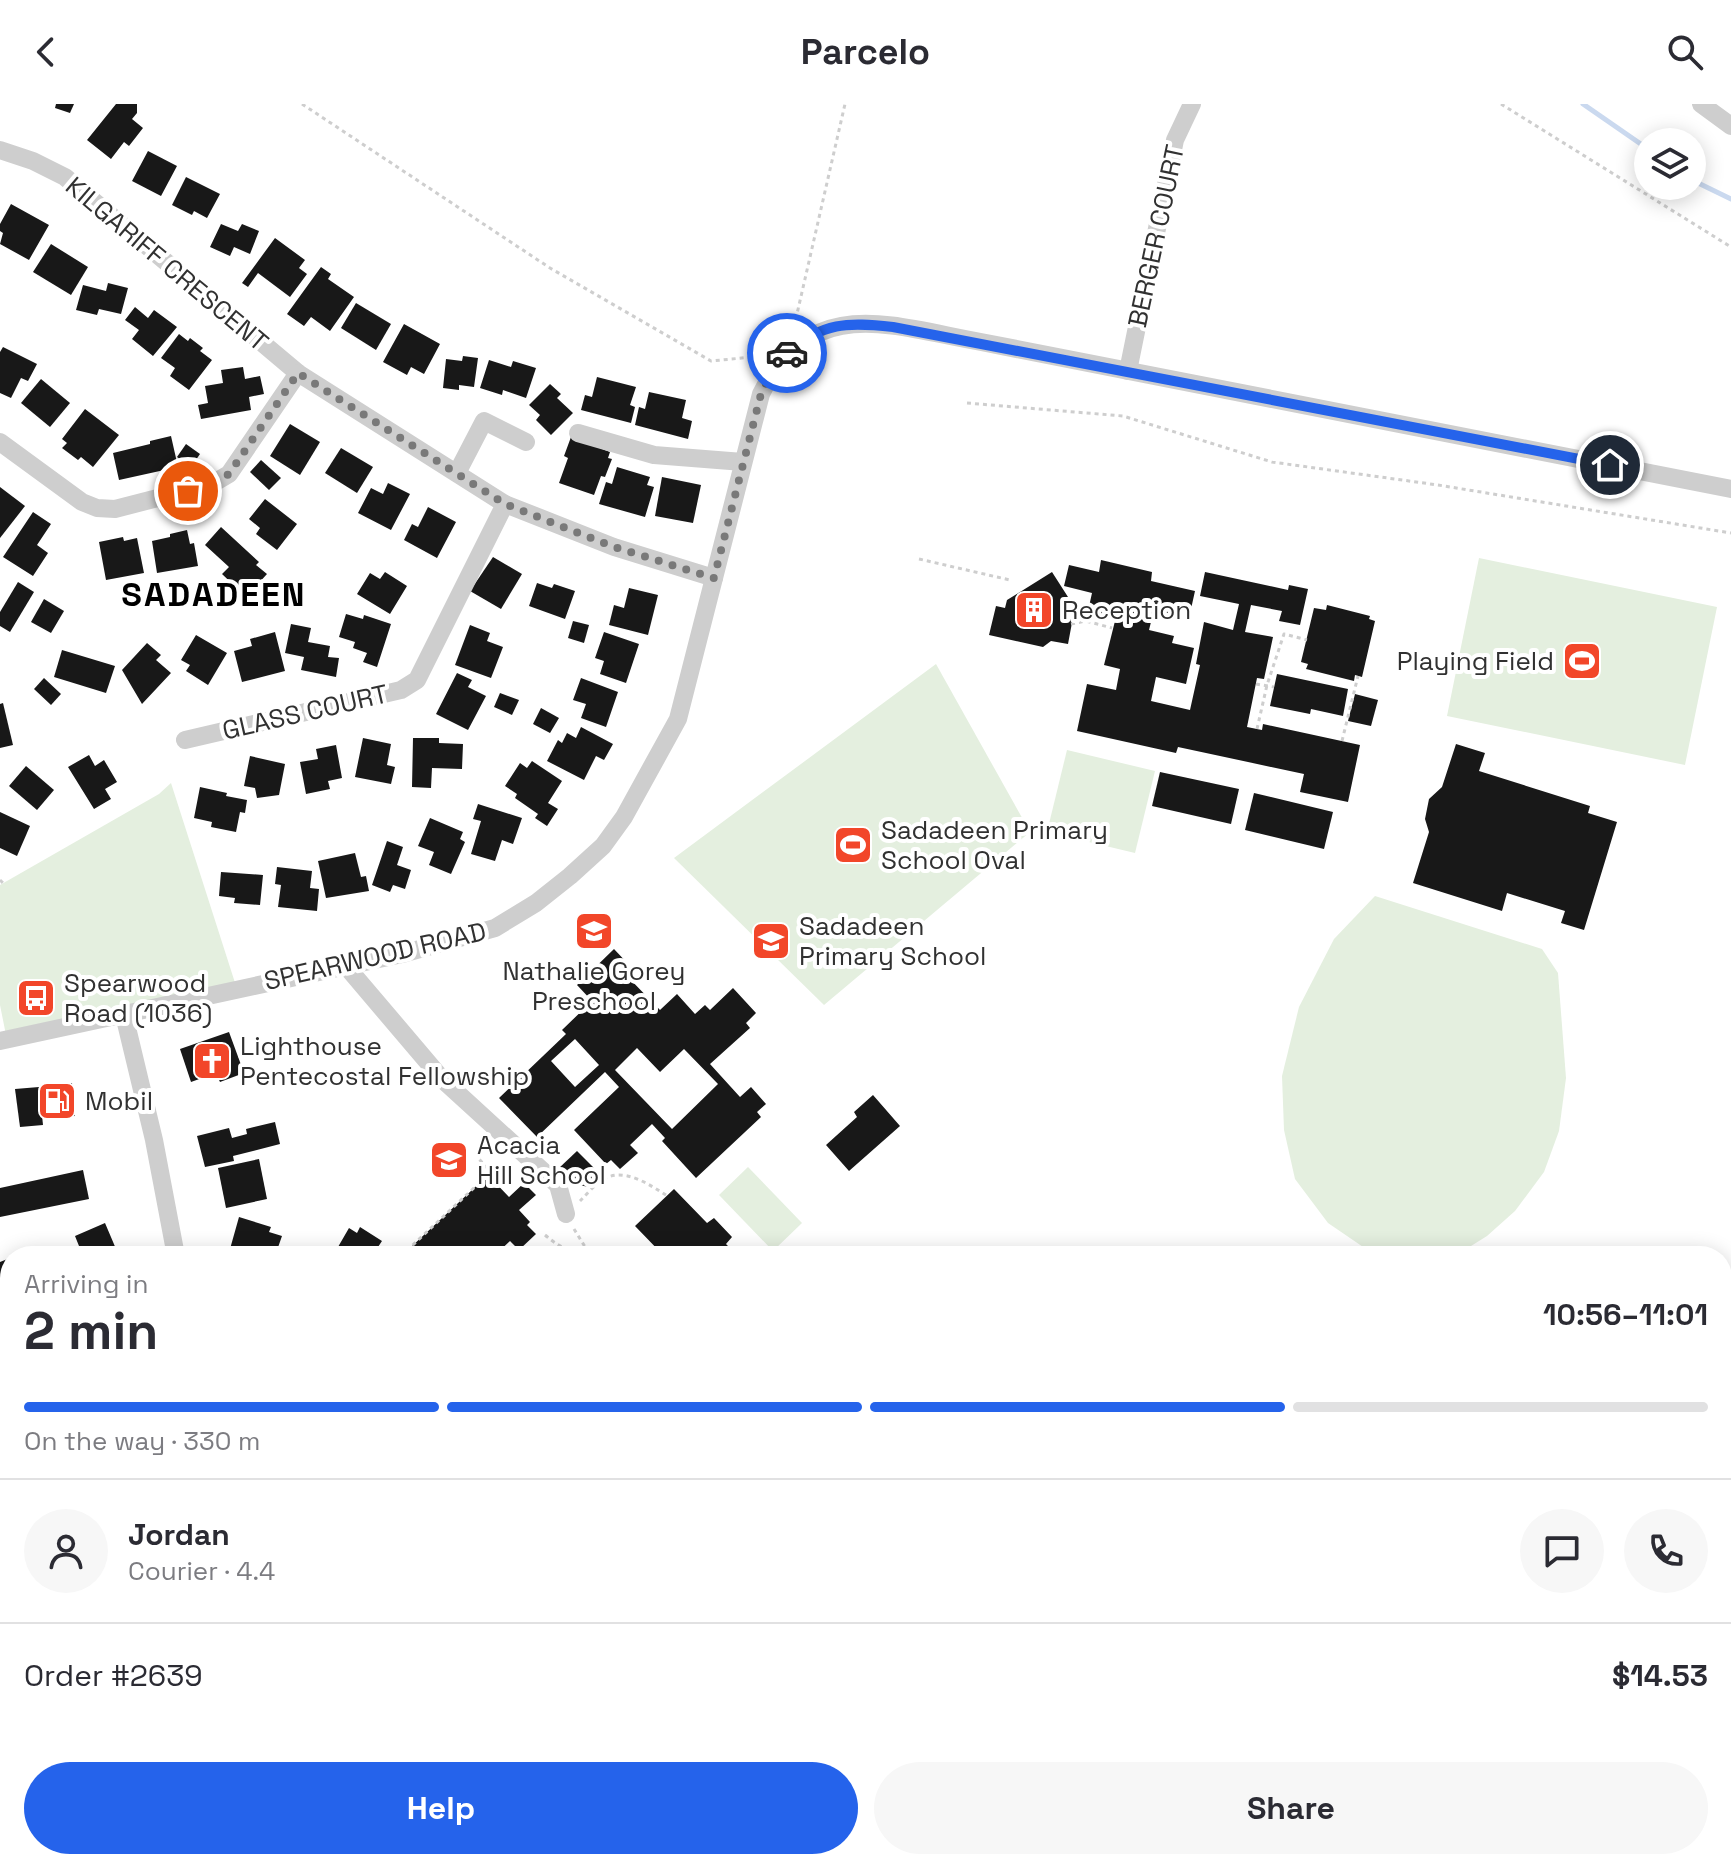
<!DOCTYPE html>
<meta charset="utf-8">
<style>
:root{--surface:#fff;--page:#f7f7f7;--text:#2b2b33;--muted:#7c7c81;--line:#e1e1e2;--accent:#2563eb}
body{margin:0;font-family:"Space Grotesk",sans-serif;background:var(--page);color:var(--text);height:100vh;display:flex;flex-direction:column;font-size:30px;white-space:nowrap}
*{box-sizing:border-box;margin:0}
p{font-size:26px;color:var(--muted)}
.icon{flex:none;width:44px;height:44px;fill:none;stroke:currentColor;stroke-width:2;stroke-linecap:round;stroke-linejoin:round}
.map{position:relative;flex:1;overflow:hidden}
.details{position:absolute;left:0px;top:1142px;width:1732px;height:624px;display:flex;flex-direction:column;background:var(--surface);border-radius:32px 32px 0 0;box-shadow:0 4px 20px #0003}
.details>*{flex:none}
.tools{position:absolute;left:1634px;top:24px;display:grid;gap:16px}
.tools a{display:grid;place-items:center;width:72px;height:72px;border-radius:50%;background:var(--surface);box-shadow:0 4px 20px #0003;font-size:40px}
.pin{position:absolute;display:grid;place-items:center;width:68px;height:68px;color:#fff;margin:-34px;border:4px solid #fff;border-radius:50%;box-shadow:0 2px 8px #0007}
.courier{position:absolute;display:grid;place-items:center;width:80px;height:80px;margin:-40px;border:6px solid #2563eb;border-radius:50%;background:#fff;color:#222;box-shadow:0 2px 10px #0007}
.head em{font-style:normal;font-weight:700}
.head div{display:flex;flex-direction:column-reverse}
.head{display:flex;align-items:center;justify-content:space-between;height:136px;padding:0 24px}
h1{font-size:52px;font-weight:700;line-height:60px}
.bar{display:grid;grid-template-columns:repeat(4,1fr);gap:12px 8px;align-content:center;height:96px;padding:0 24px}
.bar i{height:10px;border-radius:6px;background:var(--line)}
.bar .on{background:var(--accent)}
.bar p{grid-column:span 4}
.line{display:flex;align-items:center;gap:20px;padding:0 24px;border-top:2px solid var(--line)}
.line div{flex:1}
.round{display:grid;place-items:center;flex:none;width:84px;height:84px;border-radius:42px;background:var(--page)}
.action{display:flex;gap:16px;margin-top:auto;padding:16px 24px}
.action a{flex:1;height:92px;border-radius:48px;background:var(--accent);color:#fff;font-size:32px;font-weight:700;line-height:92px;text-align:center}
.action a+a{background:var(--page);color:var(--text)}
header{display:flex;justify-content:space-between;align-items:center;height:104px;padding:0 24px;background:var(--surface);font-size:36px;font-weight:700}
.map>svg:first-child{display:block}
.green{fill:#e4efdf}
.lines{fill:none;stroke-linecap:round;stroke-linejoin:round}
.stream{stroke:#cad9ef;stroke-width:5}
.building{fill:#181818;fill-rule:evenodd}
.path{stroke:#cecece;stroke-width:3;stroke-dasharray:4 4;stroke-linecap:butt}
.minor{stroke:#cecece;stroke-width:18}
.done{stroke:#797979;stroke-width:8;stroke-dasharray:0 14.4}
.route{stroke:#2563eb;stroke-width:10}
.labels{text-anchor:middle;dominant-baseline:central;stroke-width:8;stroke-linejoin:round;paint-order:stroke}
.street-label{font-size:26px;fill:#313131;stroke:#fff}
.poi-label{font-size:26px;fill:#313131;stroke:#fff;text-anchor:start}
.district-label{font-size:34px;font-weight:bold;letter-spacing:2px;fill:#000;stroke:#fff}
</style>
<header><svg class="icon" aria-label="back" viewBox="0 0 24 24"><path d="M15 5l-7 7 7 7"/></svg>Parcelo<svg class="icon" aria-label="search" viewBox="0 0 24 24"><circle cx="10" cy="10" r="6"/><path d="M15 15l6 6"/></svg></header>
<div class="map">
<svg width="1731" height="1766" viewBox="0 0 1731 1766">
<rect width="100%" height="100%" fill="#fff"/>
<g class="green">
<polygon points="1479,454 1717,503 1685,661 1447,612"/>
<polygon points="936,560 1030,728 824,901 674,754"/>
<polygon points="1067,646 1155,667 1135,749 1047,728"/>
<polygon points="171,679 237,885 7,936 0,901 0,781 159,690"/>
<polygon points="1375,792 1542,845 1558,869 1566,974 1559,1027 1544,1068 1515,1107 1487,1132 1455,1152 1384,1152 1369,1147 1328,1119 1295,1075 1284,1026 1282,972 1299,903 1334,835"/>
<polygon points="748,1063 802,1119 773,1147 719,1091"/>
<path d="M0,1665C6,1689 16,1714 7,1738L0,1736Z"/>
<polygon points="1203,1756 1423,1756 1441,1766 1197,1766"/>
</g>
<g class="lines">
<g class="stream">
<polyline points="1583,0 1648,45"/>
<polyline points="1692,76 1731,95"/>
<polyline points="1722,1566 1731,1559"/>
<polyline points="1677,1766 1678,1756"/>
</g>
</g>
<g class="building">
<polygon points="56,0 74,0 70,9 55,4"/>
<polygon points="116,0 137,0 137,9 132,15 143,24 129,42 124,38 111,55 87,36"/>
<polygon points="148,47 177,62 161,92 132,77"/>
<polygon points="186,73 220,90 207,114 194,107 192,111 172,101"/>
<polygon points="11,100 49,121 29,156 0,140 3,129 0,127 0,120"/>
<polygon points="221,120 238,127 242,120 259,127 250,150 234,143 230,152 210,143"/>
<polygon points="275,134 305,156 299,164 307,170 290,193 258,169 248,183 242,179"/>
<polygon points="51,140 88,163 71,191 33,168"/>
<polygon points="321,163 331,170 328,175 354,193 330,227 311,213 304,222 287,210"/>
<polygon points="108,179 128,184 121,210 99,205 97,211 76,206 83,181 106,187"/>
<polygon points="356,199 391,220 376,246 341,224"/>
<polygon points="135,203 148,214 154,206 177,223 153,252 132,235 139,226 125,216"/>
<polygon points="404,220 440,240 424,270 411,263 407,271 383,258"/>
<polygon points="179,230 188,237 190,234 203,244 200,247 212,256 189,286 170,272 175,264 161,254"/>
<polygon points="3,243 37,260 28,277 21,274 11,294 0,289 0,248"/>
<polygon points="463,252 478,254 474,283 459,281 459,286 443,284 446,255 462,257"/>
<polygon points="489,256 511,263 513,257 536,264 526,294 503,286 502,291 480,284"/>
<polygon points="243,263 245,275 260,272 264,290 249,293 251,306 201,315 198,301 208,299 205,282 223,279 221,266"/>
<polygon points="597,273 636,283 630,301 635,303 631,319 581,306 585,291 592,293"/>
<polygon points="41,275 70,299 50,323 21,299"/>
<polygon points="550,280 561,290 557,294 573,309 551,331 536,316 540,311 529,301"/>
<polygon points="649,288 686,296 682,314 692,317 688,335 635,321 639,303 645,305"/>
<polygon points="85,305 119,331 93,363 81,353 78,356 62,344 67,339 62,335"/>
<polygon points="290,320 320,338 300,371 270,352"/>
<polygon points="171,332 178,363 119,376 113,349 150,340 150,337"/>
<polygon points="571,333 610,348 608,354 612,355 605,373 601,372 594,391 559,379 568,354 564,352"/>
<polygon points="186,340 200,350 191,363 177,353"/>
<polygon points="341,344 373,363 357,389 325,369"/>
<polygon points="261,356 281,374 269,386 250,368"/>
<polygon points="617,363 650,373 647,381 654,383 645,413 599,400 606,378 612,380"/>
<polygon points="662,373 701,381 693,419 655,412"/>
<polygon points="388,379 410,390 391,426 358,409 371,384 383,390"/>
<polygon points="0,383 25,402 0,434"/>
<polygon points="265,395 297,420 277,446 256,430 260,424 249,415"/>
<polygon points="428,403 456,418 437,454 404,436 412,420 418,423"/>
<polygon points="33,408 51,420 37,441 48,449 33,472 3,453"/>
<polygon points="221,423 259,458 256,461 267,470 246,493 222,470 229,463 205,441"/>
<polygon points="187,426 190,440 194,439 198,462 157,469 152,437 170,433 170,430"/>
<polygon points="123,433 124,437 137,434 144,469 106,476 99,438"/>
<polygon points="493,453 522,470 501,505 470,487"/>
<polygon points="1101,456 1152,468 1151,477 1195,487 1189,514 1154,506 1149,526 1174,532 1172,539 1194,544 1186,580 1156,573 1151,597 1190,606 1200,561 1196,560 1204,518 1233,526 1239,500 1200,492 1205,468 1288,486 1289,481 1308,485 1300,521 1279,517 1282,507 1251,501 1245,528 1273,533 1264,575 1257,574 1247,623 1262,626 1263,620 1360,641 1348,698 1300,688 1304,670 1178,643 1176,649 1077,627 1087,580 1116,586 1120,565 1104,561 1116,513 1088,507 1092,489 1064,482 1069,461 1099,468"/>
<polygon points="385,468 407,482 390,510 357,490 370,469 380,475"/>
<polygon points="1052,468 1068,493 1065,495 1074,508 1068,540 1051,537 1043,543 989,531 996,502 1005,504 1007,496"/>
<polygon points="18,478 34,488 10,528 0,522 0,508"/>
<polygon points="537,479 552,484 554,480 575,487 565,515 529,502"/>
<polygon points="629,484 658,491 648,531 609,521 614,501 624,504"/>
<polygon points="44,495 64,507 51,529 31,518"/>
<polygon points="1327,501 1370,512 1369,515 1375,517 1362,573 1355,571 1354,577 1306,565 1308,560 1301,558 1314,504 1326,506"/>
<polygon points="346,510 363,515 364,511 391,520 377,563 363,558 367,549 353,544 355,538 339,533"/>
<polygon points="573,517 589,521 584,539 568,534"/>
<polygon points="291,520 311,524 308,538 330,542 328,553 339,554 336,573 301,566 304,553 285,549"/>
<polygon points="470,521 490,529 487,537 503,543 491,574 455,561"/>
<polygon points="275,528 285,567 242,578 234,547 252,542 250,535"/>
<polygon points="604,528 639,540 626,579 600,570 604,557 595,554"/>
<polygon points="196,531 227,549 208,581 186,567 190,561 181,556"/>
<polygon points="147,539 161,551 156,556 171,569 142,600 122,566"/>
<polygon points="62,546 115,562 106,589 54,573"/>
<polygon points="457,569 472,576 468,583 486,592 468,626 436,610"/>
<polygon points="1277,570 1348,585 1343,612 1311,605 1310,610 1270,602"/>
<polygon points="44,574 61,590 51,601 34,585"/>
<polygon points="581,574 618,588 606,623 581,614 586,600 573,596"/>
<polygon points="500,589 519,596 512,611 494,603"/>
<polygon points="1355,590 1378,596 1371,622 1348,617"/>
<polygon points="3,599 13,641 0,644 0,600"/>
<polygon points="541,604 559,614 550,629 533,620"/>
<polygon points="581,623 613,640 604,656 596,652 584,676 547,657 558,636 562,639 567,629 576,634"/>
<polygon points="363,634 391,640 387,661 395,663 391,680 355,673"/>
<polygon points="413,634 439,634 439,639 463,640 462,665 432,664 431,684 412,683"/>
<polygon points="1456,640 1485,649 1479,667 1590,702 1588,709 1617,718 1584,826 1561,819 1565,807 1507,789 1502,807 1413,779 1429,728 1425,715 1429,695 1442,683"/>
<polygon points="336,641 342,674 328,677 330,685 306,690 300,658 318,655 316,645"/>
<polygon points="89,651 95,662 104,656 117,678 105,685 111,695 94,705 68,663"/>
<polygon points="250,652 285,660 279,691 257,694 255,684 244,682"/>
<polygon points="532,657 562,677 548,699 558,705 547,722 535,714 538,710 515,694 517,690 505,682 520,659 527,664"/>
<polygon points="26,662 54,686 37,706 9,682"/>
<polygon points="1160,668 1239,685 1231,720 1152,702"/>
<polygon points="200,683 227,689 226,692 247,696 245,709 240,708 236,728 211,723 212,718 194,714"/>
<polygon points="1254,689 1333,708 1324,745 1245,726"/>
<polygon points="478,700 522,714 513,740 502,736 495,757 471,750 481,717 473,715"/>
<polygon points="0,708 30,722 17,752 0,744"/>
<polygon points="430,714 463,728 460,735 465,738 451,770 429,761 434,748 418,742"/>
<polygon points="387,737 403,743 397,761 411,766 405,785 393,781 390,788 372,781"/>
<polygon points="355,749 361,773 366,772 369,787 326,794 318,757"/>
<polygon points="277,763 312,767 310,784 319,785 317,807 278,803 281,781 275,780"/>
<polygon points="221,768 263,771 260,801 234,799 235,794 219,792"/>
<path d="M614,845L631,863L625,870L660,906L677,890L695,910L705,901L710,906L733,884L756,909L746,919L750,924L710,960L740,993L751,983L766,1000L757,1008L761,1013L696,1074L662,1037L665,1034L652,1020L630,1041L638,1049L620,1065L611,1056L606,1060L574,1026L619,983L605,968L537,1033L499,994L566,930L562,926L592,897L577,881ZM575,935L599,961L575,983L551,957ZM637,944L660,968L684,945L718,980L672,1025L615,966Z"/>
<polygon points="229,928 244,969 220,978 216,969 191,978 180,945"/>
<polygon points="72,979 75,1012 49,1014 46,981"/>
<polygon points="39,983 43,1021 20,1023 15,985"/>
<polygon points="873,991 900,1022 849,1067 826,1041 857,1013 854,1008"/>
<polygon points="275,1018 280,1040 233,1052 234,1057 205,1063 197,1032 229,1024 232,1034 247,1030 246,1025"/>
<polygon points="577,1047 601,1071 588,1083 572,1079 558,1065"/>
<polygon points="259,1055 267,1095 226,1104 218,1064"/>
<polygon points="83,1066 89,1095 0,1113 0,1084"/>
<polygon points="488,1071 509,1093 524,1079 536,1091 519,1106 530,1118 527,1121 536,1130 519,1146 510,1137 494,1152 418,1152 410,1144"/>
<polygon points="674,1085 707,1119 714,1114 732,1133 726,1140 738,1152 664,1152 635,1122"/>
<polygon points="239,1113 271,1123 269,1128 282,1132 275,1152 260,1147 259,1152 254,1152 230,1145"/>
<polygon points="105,1119 119,1152 100,1152 97,1146 83,1152 75,1132"/>
<polygon points="360,1123 382,1137 372,1152 358,1152 353,1149 351,1151 338,1143 349,1124 357,1129"/>
<polygon points="63,1144 65,1152 38,1152 38,1149"/>
<polygon points="10,1154 10,1186 0,1189 0,1158"/>
<polygon points="4,1299 10,1299 10,1353 0,1354 0,1325 5,1325"/>
<polygon points="7,1394 10,1396 10,1438 0,1434 0,1411"/>
<polygon points="0,1548 10,1556 10,1592 0,1584"/>
<polygon points="10,1637 10,1666 0,1663"/>
<polygon points="80,1756 144,1756 144,1757 99,1766 82,1766"/>
<polygon points="197,1756 239,1756 237,1766 195,1766"/>
<polygon points="509,1756 699,1756 696,1766 537,1766"/>
<polygon points="750,1756 825,1756 822,1766 747,1766"/>
</g>
<g class="lines">
<g class="path">
<polyline points="302,0 550,164 711,257 763,252"/>
<polyline points="1501,0 1731,143"/>
<polyline points="794,223 845,0"/>
<polyline points="967,299 1123,312 1272,358 1438,381 1731,429"/>
<polyline points="919,455 1010,476"/>
<polyline points="1071,520 1086,517 1112,524"/>
<polyline points="1256,580 1274,583"/>
<polyline points="1257,625 1267,581 1284,530 1307,536"/>
<polyline points="1342,637 1358,572"/>
<polyline points="0,776 3,779"/>
<path d="M580,1097C587,1090 595,1080 604,1075C624,1063 650,1081 666,1091"/>
<polyline points="574,1125 587,1146 585,1152"/>
<path d="M545,1131C564,1147 573,1150 596,1143"/>
<polyline points="401,1152 491,1068 478,1054 491,1041"/>
<polyline points="385,1756 385,1764 389,1766"/>
<polyline points="611,1766 615,1756"/>
</g>
<g class="minor">
<polyline points="1701,0 1731,22"/>
<polyline points="0,46 33,57 65,73 298,269 505,400 614,443 714,474"/>
<polyline points="1128,267 1175,36 1192,0"/>
<polyline points="578,329 654,351 743,358"/>
<polyline points="0,338 82,398 97,404 115,405 212,380 229,370 298,269"/>
<polyline points="457,369 484,317 526,338"/>
<polyline points="185,636 401,586 417,576 505,400"/>
<polyline points="346,862 442,975 558,1081 566,1110"/>
<polyline points="124,911 154,1036 176,1152"/>
<path d="M0,937L402,850L495,824L536,799L570,772L603,742L624,713L678,615L761,290C811,189 891,222 981,238L1731,385"/>
<polyline points="1,1257 10,1255"/>
<polyline points="0,1504 10,1502"/>
<polyline points="38,1756 40,1766"/>
<polyline points="298,1756 301,1766"/>
<polyline points="740,1766 744,1756"/>
<polyline points="879,1766 882,1756"/>
</g>
</g>
<g class="lines">
<polyline class="done" points="188,387 212,380 229,370 298,269 505,400 614,443 714,474 761,290 772,266 787,249"/>
<path class="route" d="M787,249C823,218 847,218 893,223L1610,361"/>
</g>
<defs>
<symbol id="building-square" viewBox="-11 -11 22 22"><rect x="-9" y="-9" width="18" height="18" rx="4" fill="#f24629" stroke="#fff"/><path d="M-4-6H4V6H1V3H-1V6H-4ZM-2.5-4.3h1.7v1.8h-1.7ZM.8-4.3h1.7v1.8H.8ZM-2.5-1h1.7V.8h-1.7ZM.8-1h1.7V.8H.8Z" fill="#fff"/></symbol>
<symbol id="stadium-square" viewBox="-11 -11 22 22"><rect x="-9" y="-9" width="18" height="18" rx="4" fill="#f24629" stroke="#fff"/><path d="M0-5a6.5 5 0 1 0 0 10a6.5 5 0 1 0 0-10ZM-3.5-1.8h7v3.6h-7Z" fill="#fff"/></symbol>
<symbol id="school-square" viewBox="-11 -11 22 22"><rect x="-9" y="-9" width="18" height="18" rx="4" fill="#f24629" stroke="#fff"/><path d="M0-5L7-2L0 1L-7-2ZM-4 1L0 2.5L4 1V4Q0 6-4 4Z" fill="#fff"/></symbol>
<symbol id="bus-square" viewBox="-11 -11 22 22"><rect x="-9" y="-9" width="18" height="18" rx="4" fill="#f24629" stroke="#fff"/><path d="M-5-6H5V4H4V6H2V4H-2V6H-4V4H-5ZM-3.5-4V0h7V-4ZM-3.5 1.2v1.5H-2V1.2ZM2 1.2v1.5H3.5V1.2Z" fill="#fff"/></symbol>
<symbol id="church-square" viewBox="-11 -11 22 22"><rect x="-9" y="-9" width="18" height="18" rx="4" fill="#f24629" stroke="#fff"/><path d="M-1.2-6h2.4v3.5h3.3v2.4h-3.3V6h-2.4V-.1h-3.3v-2.4h3.3Z" fill="#fff"/></symbol>
<symbol id="fuel-square" viewBox="-11 -11 22 22"><rect x="-9" y="-9" width="18" height="18" rx="4" fill="#f24629" stroke="#fff"/><path d="M-5.5-6h7V0h2V4h1.3V-2.5L3-4.5l.8-.8L6-3V5H2.5V1h-1V6h-7ZM-4.2-4.7v3.2H.2V-4.7Z" fill="#fff"/></symbol>
</defs>
<g fill-rule="evenodd">
<use href="#building-square" x="1012" y="484" width="44" height="44"/>
<use href="#stadium-square" x="1560" y="535" width="44" height="44"/>
<use href="#stadium-square" x="831" y="719" width="44" height="44"/>
<use href="#school-square" x="572" y="805" width="44" height="44"/>
<use href="#school-square" x="749" y="815" width="44" height="44"/>
<use href="#bus-square" x="14" y="872" width="44" height="44"/>
<use href="#church-square" x="190" y="935" width="44" height="44"/>
<use href="#fuel-square" x="35" y="975" width="44" height="44"/>
<use href="#school-square" x="427" y="1034" width="44" height="44"/>
</g>
<g class="labels">
<g class="street-label">
<text transform="translate(1156 132) rotate(-78)">BERGER COURT</text>
<text transform="translate(167 160) rotate(40)">KILGARIFF CRESCENT</text>
<text transform="translate(305 608) rotate(-13)">GLASS COURT</text>
<text transform="translate(375 852) rotate(-13)">SPEARWOOD ROAD</text>
</g>
<g class="poi-label">
<text x="1062" y="506">Reception</text>
<text x="1554" y="557" text-anchor="end">Playing Field</text>
<text x="881" y="726">Sadadeen Primary<tspan x="881" dy="30">School Oval</tspan></text>
<text x="799" y="822">Sadadeen<tspan x="799" dy="30">Primary School</tspan></text>
<text x="594" y="867" text-anchor="middle">Nathalie Gorey<tspan x="594" dy="30">Preschool</tspan></text>
<text x="64" y="879">Spearwood<tspan x="64" dy="30">Road (1036)</tspan></text>
<text x="240" y="942">Lighthouse<tspan x="240" dy="30">Pentecostal Fellowship</tspan></text>
<text x="85" y="997">Mobil</text>
<text x="477" y="1041">Acacia<tspan x="477" dy="30">Hill School</tspan></text>
</g>
<g class="district-label">
<text x="214" y="490">SADADEEN</text>
</g>
</g>
</svg>
<div class="tools">
<a><svg class="icon" aria-label="layers" viewBox="0 0 24 24"><path d="M12 4l9 5-9 5-9-5zM3 14l9 5 9-5"/></svg></a>
</div>
<div class="pin" style="left:188px;top:387px;background:#ea580c"><svg class="icon" aria-label="bag" viewBox="0 0 24 24"><path d="M5 8h14l-1 12H6zM9 8a3 3 0 0 1 6 0"/></svg></div>
<div class="pin" style="left:1610px;top:361px;background:#1f2937"><svg class="icon" aria-label="home" viewBox="0 0 24 24"><path d="M3 11l9-7 9 7M6 9v11h12V9"/></svg></div>
<div class="courier" style="left:787px;top:249px"><svg class="icon" aria-label="car" viewBox="0 0 24 24"><path d="M5 17H2v-5l4-1 3-4h7l3 4 3 1v5h-3M9 17h6M6 11h13"/><circle cx="7" cy="17" r="2"/><circle cx="17" cy="17" r="2"/></svg></div>
<section class="details">
<div class="head"><div><h1>2 min</h1><p>Arriving in</p></div><em>10:56–11:01</em></div>
<div class="bar"><i class="on"></i><i class="on"></i><i class="on"></i><i></i><p>On the way · 330 m</p></div>
<div class="line" style="height:144px"><a class="round"><svg class="icon" aria-label="person" viewBox="0 0 24 24"><circle cx="12" cy="8" r="4"/><path d="M4 21q1-7 8-7t8 7"/></svg></a><div><b>Jordan</b><p>Courier · 4.4</p></div><a class="round"><svg class="icon" aria-label="chat" viewBox="0 0 24 24"><path d="M4 5h16v11H9l-5 4z"/></svg></a><a class="round"><svg class="icon" aria-label="phone" viewBox="0 0 24 24"><path d="M5 4h4l2 5-3 2q2 4 5 5l2-3 5 2v4C11 20 4 13 5 4z"/></svg></a></div>
<div class="line" style="height:104px"><div>Order #2639</div><b>$14.53</b></div>
<div class="action"><a>Help</a><a>Share</a></div>
</section>
</div>
